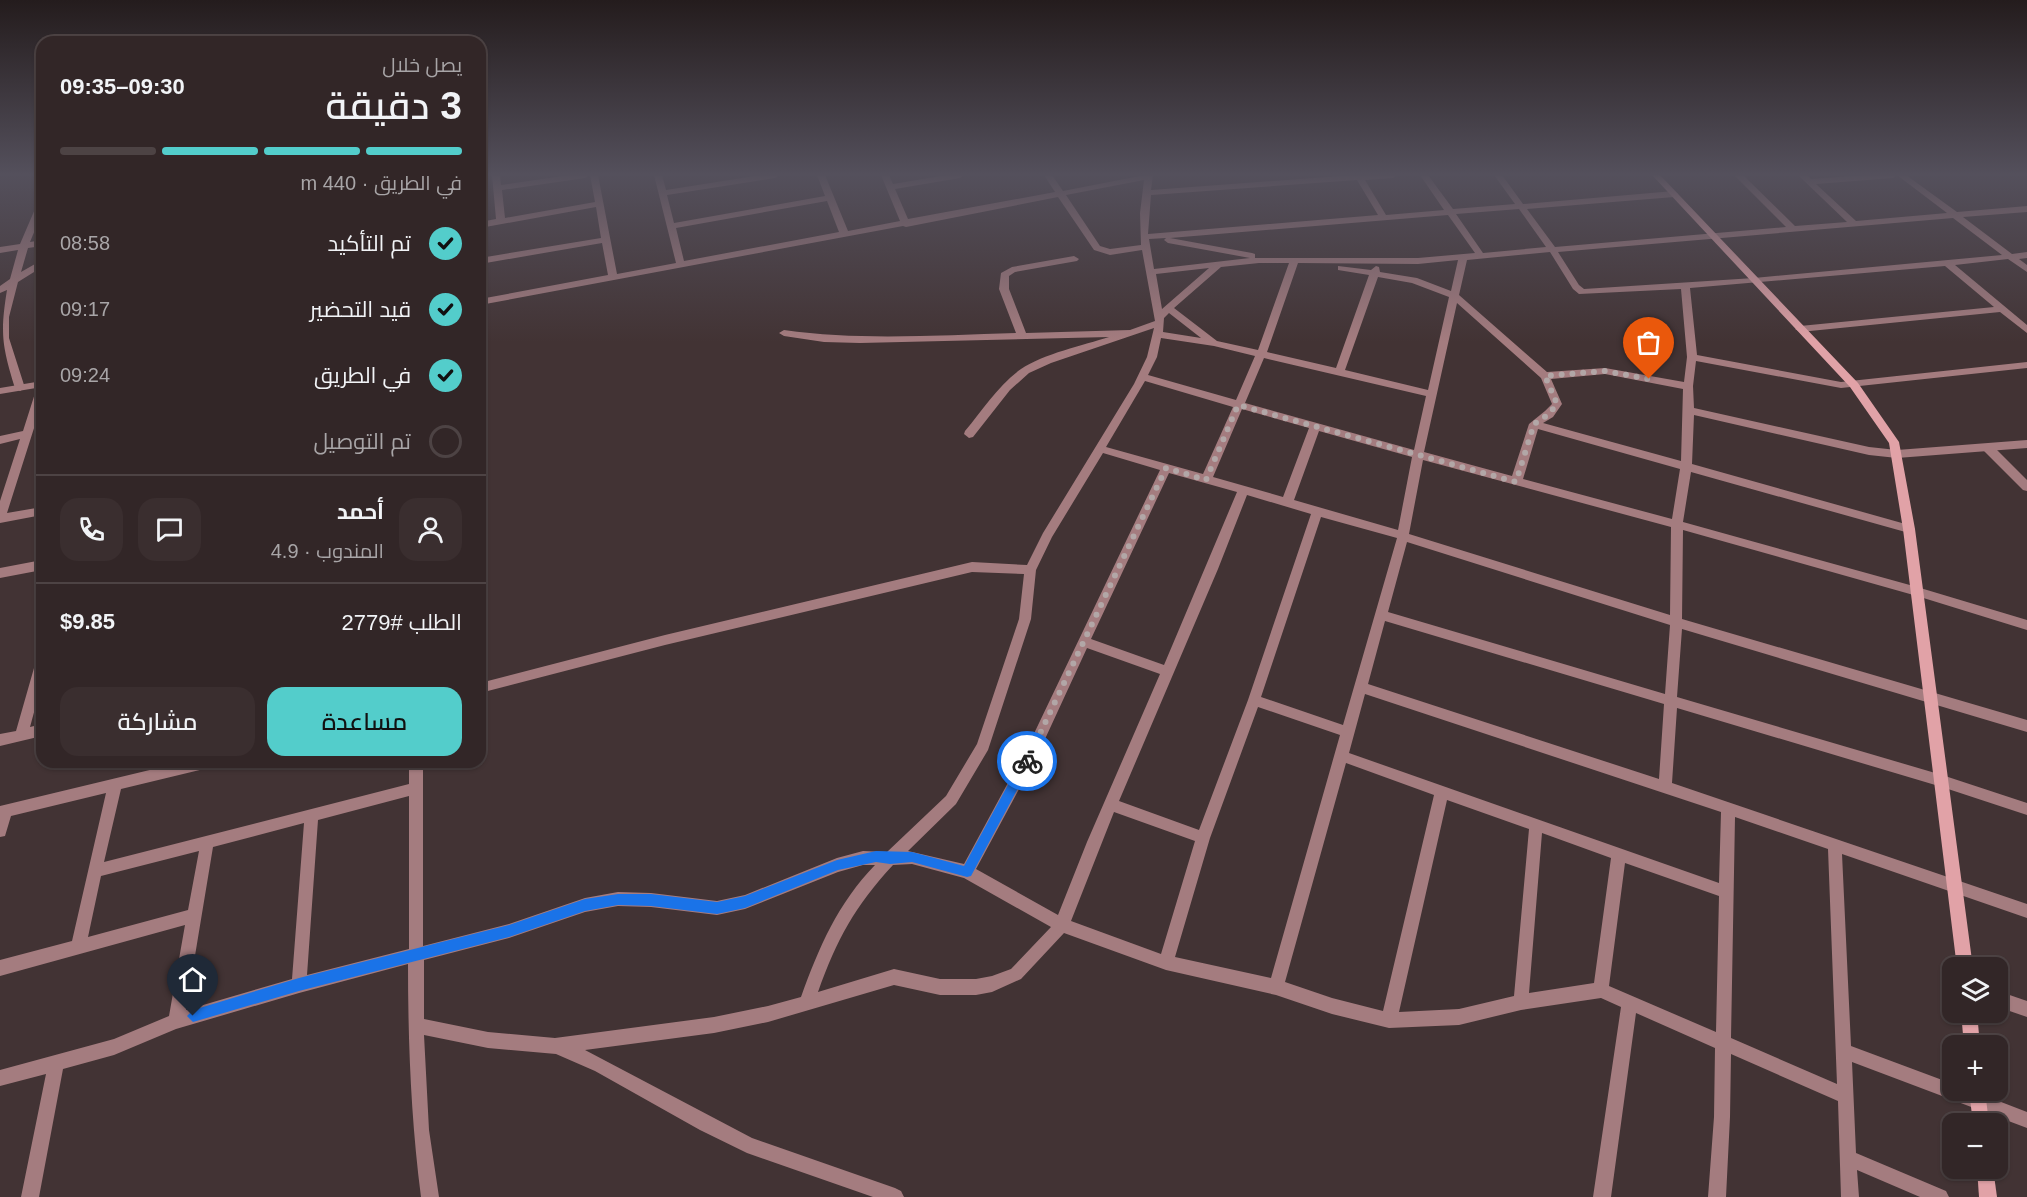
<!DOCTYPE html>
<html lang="ar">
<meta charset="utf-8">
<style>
:root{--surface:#322627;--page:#3a2e2f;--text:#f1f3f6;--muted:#a8a5a7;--line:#4d4344;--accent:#53cdcb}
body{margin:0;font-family:Helvetica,Cairo,sans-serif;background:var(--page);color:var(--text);direction:rtl;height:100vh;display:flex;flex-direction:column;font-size:22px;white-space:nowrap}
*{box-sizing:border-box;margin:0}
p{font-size:20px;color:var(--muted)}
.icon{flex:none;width:33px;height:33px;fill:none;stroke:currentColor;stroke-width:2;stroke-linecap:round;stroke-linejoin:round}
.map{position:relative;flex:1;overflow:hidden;direction:ltr}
.sheet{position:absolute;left:36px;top:36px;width:450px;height:732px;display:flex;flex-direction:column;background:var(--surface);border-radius:18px;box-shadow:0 2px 4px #0004,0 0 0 2px var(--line);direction:rtl}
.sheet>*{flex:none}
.fabs{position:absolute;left:1942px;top:957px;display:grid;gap:12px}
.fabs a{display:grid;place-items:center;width:66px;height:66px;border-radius:12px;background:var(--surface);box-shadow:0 2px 4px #0004,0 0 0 2px var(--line);font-size:30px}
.pin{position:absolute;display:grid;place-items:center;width:51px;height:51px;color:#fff;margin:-62px -26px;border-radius:50% 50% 50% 0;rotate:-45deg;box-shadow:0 0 6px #0007}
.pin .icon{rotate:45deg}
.courier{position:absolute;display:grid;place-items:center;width:60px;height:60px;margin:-30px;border:4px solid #1a73e8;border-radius:50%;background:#fff;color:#222;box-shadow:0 2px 8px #0007}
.head em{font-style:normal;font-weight:600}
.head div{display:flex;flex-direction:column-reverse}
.head{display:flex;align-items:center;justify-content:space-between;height:102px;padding:0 24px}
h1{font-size:39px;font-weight:600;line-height:45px}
.bar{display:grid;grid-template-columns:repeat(4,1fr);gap:9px 6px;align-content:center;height:72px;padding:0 24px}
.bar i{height:8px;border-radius:4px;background:var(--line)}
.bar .selected{background:var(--accent)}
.bar p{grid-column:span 4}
.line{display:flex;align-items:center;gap:15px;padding:0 24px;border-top:2px solid var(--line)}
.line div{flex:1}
.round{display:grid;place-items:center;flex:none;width:63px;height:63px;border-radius:18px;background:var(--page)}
ol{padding:0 24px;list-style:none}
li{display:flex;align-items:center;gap:18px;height:66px}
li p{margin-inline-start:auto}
li .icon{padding:6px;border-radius:50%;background:var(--accent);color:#111;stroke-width:4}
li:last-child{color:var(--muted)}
li i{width:33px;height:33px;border:3px solid var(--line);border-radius:50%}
.cta{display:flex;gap:12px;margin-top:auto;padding:12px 24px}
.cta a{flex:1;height:69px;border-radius:18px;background:var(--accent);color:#111;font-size:24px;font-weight:600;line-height:69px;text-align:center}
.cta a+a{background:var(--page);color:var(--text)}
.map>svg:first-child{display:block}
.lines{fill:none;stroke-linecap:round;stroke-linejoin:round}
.minor{fill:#a47c7f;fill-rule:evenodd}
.tertiary{fill:#a47c7f;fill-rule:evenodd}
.secondary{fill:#e1a2a7;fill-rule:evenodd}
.route{fill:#1a73e8}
.done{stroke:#b2a7a7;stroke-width:6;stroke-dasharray:0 10.8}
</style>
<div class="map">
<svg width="2027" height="1197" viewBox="0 0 2027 1197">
<rect width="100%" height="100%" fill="#423334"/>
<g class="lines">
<g class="minor">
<path d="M492,175H500L501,185L570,175H589L585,178L502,190L505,218L595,202L590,175H598L617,274L676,263L654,175H662L666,190L761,175H779L775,178L667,195L674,223L825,196L817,175H825L848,231L900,221L881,175H889L893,184L947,175H964L960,178L895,189L908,219L1055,192L1044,175H1052L1063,191L1145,175H1153L1151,190L1354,175H1397L1393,178L1365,180L1386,215L1444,210L1420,175H1428L1453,209L1515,204L1494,175H1502L1523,204L1674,191L1678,194L1674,197L1527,209L1555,247L1786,227L1734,175H1743L1795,226L1847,222L1798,175H1807L1811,179L1866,175H1906L1957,212L2027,206V212L1963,217L2012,254L2027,252V258L2019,259L2027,265V272L2008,259L1955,265L2027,325V333L2000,312L1800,332L1795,329L1800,326L1994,307L1945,266L1690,288L1697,355L1841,382L2027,362V368L1841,388L1696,361L1693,386L1694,408L1869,447L1897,450L1902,454L1897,458L1869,455L1694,415L1692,464L1909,525L1915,529L1909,533L1691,472L1683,522L1917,587L2027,620V630L1917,596L1683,530L1682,619L2027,720V732L1682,629L1677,697L1942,775L2027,803V815L1942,787L1677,708L1672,783L2027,904V918L1842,854L1851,1046L1953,1084V1090H1970L2027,1112V1128L1852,1062L1856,1153L1946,1191L1949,1197H1920L1857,1170L1859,1197H1841L1838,1101L1731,1054L1730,1117L1726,1197H1708L1714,1117L1715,1048L1636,1013L1611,1197H1593L1621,1007L1601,998L1521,1010L1459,1025L1389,1028L1332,1014L1276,995L1166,970L1064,933L1021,979L992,992L976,995H940L894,985L768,1022L714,1033L585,1050L752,1138L895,1188L901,1191L904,1197H873L747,1153L700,1130L595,1071L556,1054L488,1048L424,1035L429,1130L439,1197H421C411,1119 408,1043 408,964L299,993L176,1029L114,1055L63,1069L39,1197H21L46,1074L0,1086V1070L114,1039L169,1016L185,925L0,976V960L72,941L106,793L11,816L5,836L0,837V806L183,762H215L213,766L208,768L121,789L104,862L409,784V762H423V946L509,924L585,898L618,892L651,893L717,901L745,895L837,858L863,851L887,852L946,796L977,744L1019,619L1024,574L972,572L665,645L480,693V683L665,635L972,562L1027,565L1043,533L1134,384L1147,357L1154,328L1051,363L1029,373L1010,390L973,437L969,438L964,434L965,431C982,411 999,384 1021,369C1043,354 1084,345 1109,337L860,343L824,342L784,336L779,333L784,330C861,341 939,335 1016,333L999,289L1001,273L1012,267L1074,256L1079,259L1077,261L1015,272L1009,276V289L1026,333L1130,330L1155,321L1142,250L1110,255L1094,250L1058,197L906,227L903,226L480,305V299L608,275L602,243L480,264V258L601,238L596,207L480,228V222L496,219ZM1897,175L1947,213L1856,221L1816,184L1893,178ZM1144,180L1140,213L1141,245L1110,249L1100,246L1066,195ZM1357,180L1378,215L1148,234L1151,195ZM827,201L839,232L684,261L676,228ZM1519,209L1546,247L1483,253L1456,214ZM1448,215L1475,253L1418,258H1255V254L1252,253L1170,238ZM1953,218L2002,255L1754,278L1584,289L1579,285L1558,252ZM1166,238L1164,240L1168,243L1250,258L1154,269L1149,239ZM1550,252L1573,289L1579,294L1681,289L1687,357L1684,382L1605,368L1547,372L1459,295L1467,260ZM1458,260L1451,291L1417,278L1380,272L1379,267L1376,266L1371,270L1338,266V270L1369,275L1336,368L1267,352L1298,263L1418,264ZM1259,263H1289L1258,350L1217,341L1174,308L1221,267ZM1209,268L1162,309L1156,274ZM1378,277L1412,283L1449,297L1428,390L1345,370ZM1457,303L1541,378L1552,404L1545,411L1529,424L1512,476L1424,452ZM1169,313L1201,338L1163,332L1164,318ZM1161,338L1214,346L1255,356L1236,400L1148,375L1157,357ZM1264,358L1426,396L1414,450L1245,403ZM1605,374L1683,389L1681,461L1543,423L1553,417L1562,404L1551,379ZM1145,381L1233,407L1203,474L1106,447ZM1242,409L1309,428L1283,497L1213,477ZM1538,429L1680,469L1672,519L1523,479ZM1319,431L1412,457L1398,530L1294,500ZM1103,453L1160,470L1029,744L964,864L908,851L956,804L988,750L1031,619L1036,570L1052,537ZM1423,460L1671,527L1670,615L1409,534ZM1169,473L1237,492L1164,665L1091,639ZM1247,495L1311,514L1248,700L1199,830L1119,801L1218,569ZM1321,517L1397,538L1343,725L1261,697ZM1407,542L1670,625L1665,694L1388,612ZM1385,621L1664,704L1659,779L1368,684ZM1087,648L1160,674L1087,842L1058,915L976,869L1039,752ZM1365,694L1721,812L1719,883L1349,753ZM1258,707L1340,735L1271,978L1175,957L1210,838ZM1346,763L1434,795L1383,1011L1332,998L1285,982ZM409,796V949L307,975L318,820ZM1447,800L1529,829L1514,996L1459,1009L1399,1012ZM1114,812L1195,841L1161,954L1071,921ZM1735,817L1828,849L1837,1084L1731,1038ZM304,823L292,979L186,1010L213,847ZM1542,833L1611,858L1594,983L1529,993ZM199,851L188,910L88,937L101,876ZM1625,863L1719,896L1716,1032L1609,986ZM912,864L964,878L1051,927L1011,969L992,976L976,979H940L894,969L818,992C837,939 855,906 893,865ZM863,865H875C838,903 819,947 801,997L768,1006L714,1017L555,1038L488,1032L424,1019V960L509,938L585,912L618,906L651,907L717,915L745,909L838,872Z"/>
<path d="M42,199V213L30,242L42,240V246L28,248L21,272L42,260V267L18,282L9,317V338L25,388L20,391L15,388C2,346 0,333 7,290L0,293V286L10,279L18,250L0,253V247L20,244L38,202Z"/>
<polygon points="42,384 42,403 7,513 42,507 42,515 0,523 0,501 20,439 0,444 0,436 23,431 37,387"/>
<polygon points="1988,444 1992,445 2027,480 2027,491 2023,490 1984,451 1983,448 1984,445"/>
<polygon points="42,560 42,570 0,578 0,568"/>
<polygon points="42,656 42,683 30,727 42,724 42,736 0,746 0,734 16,731 36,661 38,657"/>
<polygon points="1998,991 2027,1001 2027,1017 1998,1007"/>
</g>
<g class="tertiary">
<polygon points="42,381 42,387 0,394 0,388"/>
<polygon points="2027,440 2027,448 1897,458 1892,454 1897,450"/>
</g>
<g class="secondary">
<polygon points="1652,175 1660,175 1858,383 1899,442 1915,529 1973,968 1957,968 1903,529 1889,443 1850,387"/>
<polygon points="1961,1012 1977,1012 1980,1046 1964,1046"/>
<polygon points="1969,1090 1985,1090 1989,1124 1973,1124"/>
<polygon points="1977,1168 1993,1168 1997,1197 1979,1197"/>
</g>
</g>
<linearGradient id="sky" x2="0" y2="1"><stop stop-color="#241c1d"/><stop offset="0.51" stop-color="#54505c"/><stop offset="1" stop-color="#54505c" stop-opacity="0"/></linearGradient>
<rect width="2027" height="342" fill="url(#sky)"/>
<polygon class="route" points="1027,756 1032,761 1031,764 971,876 967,877 912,862 890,864 876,862 838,870 745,908 717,914 651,906 618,905 585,911 509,937 299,991 193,1022 187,1016 193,1010 299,978 509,925 585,899 618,894 651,894 717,902 745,896 837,860 876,851 912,852 964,866 1023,757"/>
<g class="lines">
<polyline class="done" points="1027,761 1166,468 1206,480 1238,405 1516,482 1534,424 1549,414 1557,404 1545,376 1605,371 1649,379"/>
</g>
</svg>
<div class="fabs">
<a><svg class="icon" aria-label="layers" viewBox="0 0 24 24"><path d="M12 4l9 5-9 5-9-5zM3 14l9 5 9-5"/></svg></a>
<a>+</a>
<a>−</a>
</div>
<div class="pin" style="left:1649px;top:379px;background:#ea580c"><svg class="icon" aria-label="bag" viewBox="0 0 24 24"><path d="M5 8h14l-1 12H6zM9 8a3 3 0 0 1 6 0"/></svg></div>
<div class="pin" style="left:193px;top:1016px;background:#1f2937"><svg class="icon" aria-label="home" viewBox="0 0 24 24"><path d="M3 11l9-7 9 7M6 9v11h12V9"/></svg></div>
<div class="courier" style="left:1027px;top:761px"><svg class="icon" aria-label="bike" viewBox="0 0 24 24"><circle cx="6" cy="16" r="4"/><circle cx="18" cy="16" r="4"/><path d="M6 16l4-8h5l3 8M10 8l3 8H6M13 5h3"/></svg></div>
<section class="sheet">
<div class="head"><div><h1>3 دقيقة</h1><p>يصل خلال</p></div><em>09:30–09:35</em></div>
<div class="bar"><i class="selected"></i><i class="selected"></i><i class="selected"></i><i></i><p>في الطريق · 440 m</p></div>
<ol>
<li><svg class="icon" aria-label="check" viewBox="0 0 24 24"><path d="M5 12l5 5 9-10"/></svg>تم التأكيد<p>08:58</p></li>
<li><svg class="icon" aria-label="check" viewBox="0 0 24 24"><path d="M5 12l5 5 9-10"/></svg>قيد التحضير<p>09:17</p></li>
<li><svg class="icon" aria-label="check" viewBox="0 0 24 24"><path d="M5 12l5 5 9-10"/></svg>في الطريق<p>09:24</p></li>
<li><i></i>تم التوصيل</li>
</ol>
<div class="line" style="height:108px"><a class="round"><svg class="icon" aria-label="person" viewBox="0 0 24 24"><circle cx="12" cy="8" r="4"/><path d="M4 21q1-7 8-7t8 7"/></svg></a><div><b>أحمد</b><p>المندوب · 4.9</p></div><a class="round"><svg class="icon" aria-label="chat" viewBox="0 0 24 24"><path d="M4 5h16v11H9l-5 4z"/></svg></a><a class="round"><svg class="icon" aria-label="phone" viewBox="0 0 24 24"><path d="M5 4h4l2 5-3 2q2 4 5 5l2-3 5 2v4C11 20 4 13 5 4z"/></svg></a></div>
<div class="line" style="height:78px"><div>الطلب #2779</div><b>$9.85</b></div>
<div class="cta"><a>مساعدة</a><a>مشاركة</a></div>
</section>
</div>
